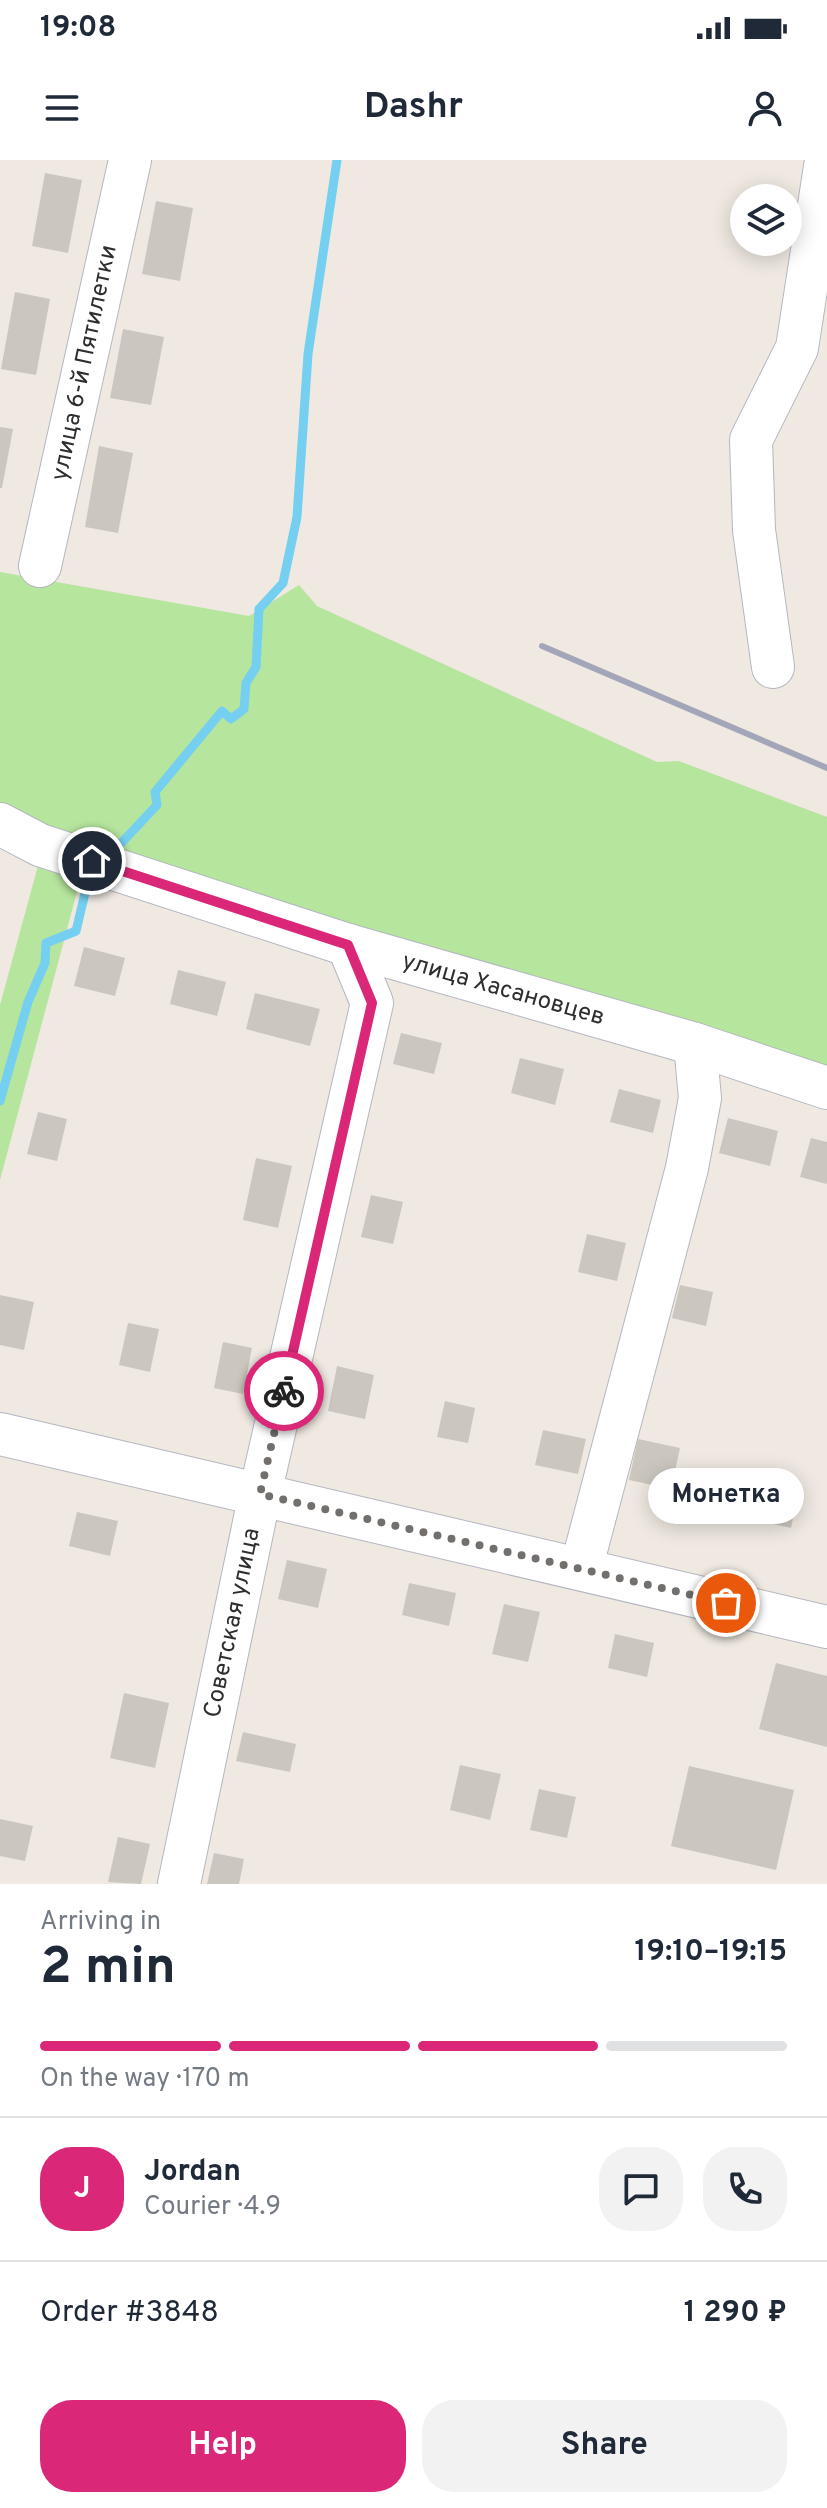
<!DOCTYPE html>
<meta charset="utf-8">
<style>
:root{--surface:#fff;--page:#f2f2f3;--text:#1f2937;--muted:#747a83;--line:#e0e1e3;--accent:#db2777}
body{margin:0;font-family:Overpass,sans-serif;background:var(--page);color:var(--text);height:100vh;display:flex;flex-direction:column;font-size:30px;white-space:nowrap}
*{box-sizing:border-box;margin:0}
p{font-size:26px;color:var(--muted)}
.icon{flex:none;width:44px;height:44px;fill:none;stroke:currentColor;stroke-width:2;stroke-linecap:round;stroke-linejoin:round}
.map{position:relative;height:1724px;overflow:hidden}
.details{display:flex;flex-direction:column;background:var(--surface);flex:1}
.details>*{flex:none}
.tools{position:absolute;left:730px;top:24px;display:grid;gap:16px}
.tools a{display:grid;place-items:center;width:72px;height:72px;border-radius:50%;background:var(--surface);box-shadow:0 4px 20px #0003;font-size:40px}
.pin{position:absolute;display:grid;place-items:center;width:68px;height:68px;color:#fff;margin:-34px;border:4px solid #fff;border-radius:50%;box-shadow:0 2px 8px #0007}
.courier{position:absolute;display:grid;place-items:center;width:80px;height:80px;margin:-40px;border:6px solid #db2777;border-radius:50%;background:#fff;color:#222;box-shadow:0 2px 10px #0007}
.bubble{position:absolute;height:56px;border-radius:28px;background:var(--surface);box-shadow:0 4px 20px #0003;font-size:26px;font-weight:700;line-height:56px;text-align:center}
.summary em{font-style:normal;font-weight:700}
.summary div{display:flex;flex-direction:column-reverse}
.summary{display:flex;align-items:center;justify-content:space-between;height:136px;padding:0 40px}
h1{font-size:52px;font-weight:700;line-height:60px}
.bar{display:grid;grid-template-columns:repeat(4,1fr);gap:12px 8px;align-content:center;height:96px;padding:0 40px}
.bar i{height:10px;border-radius:6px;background:var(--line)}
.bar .on{background:var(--accent)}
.bar p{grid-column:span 4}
.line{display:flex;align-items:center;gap:20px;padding:0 40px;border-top:2px solid var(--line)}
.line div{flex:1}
.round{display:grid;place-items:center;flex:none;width:84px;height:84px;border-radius:32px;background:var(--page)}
.primary-button{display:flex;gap:16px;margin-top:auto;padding:16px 40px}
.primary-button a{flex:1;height:92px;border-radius:32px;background:var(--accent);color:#fff;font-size:32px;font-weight:700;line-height:92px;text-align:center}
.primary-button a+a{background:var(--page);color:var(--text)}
.status{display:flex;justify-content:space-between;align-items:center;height:56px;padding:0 40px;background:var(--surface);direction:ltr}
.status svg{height:22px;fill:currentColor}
header{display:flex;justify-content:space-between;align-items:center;height:104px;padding:0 40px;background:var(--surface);font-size:36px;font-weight:700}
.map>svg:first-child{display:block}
.green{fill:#b6e59e}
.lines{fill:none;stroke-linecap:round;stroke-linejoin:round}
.stream{stroke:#75cff0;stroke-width:9}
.building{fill:#cbc7bf}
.minor-casing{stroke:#b4b7c1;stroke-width:44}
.minor{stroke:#fff;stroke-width:42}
.rail{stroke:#a3a6b8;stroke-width:6}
.done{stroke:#726f6d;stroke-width:8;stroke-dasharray:0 14.4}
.route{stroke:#db2777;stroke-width:10}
.labels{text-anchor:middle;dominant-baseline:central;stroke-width:7;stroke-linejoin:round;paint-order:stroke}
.street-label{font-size:24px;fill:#2e2e2e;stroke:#fff}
</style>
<div class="status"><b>19:08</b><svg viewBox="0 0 49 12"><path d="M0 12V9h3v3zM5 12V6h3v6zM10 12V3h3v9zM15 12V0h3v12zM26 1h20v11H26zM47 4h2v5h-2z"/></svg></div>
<header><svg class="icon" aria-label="menu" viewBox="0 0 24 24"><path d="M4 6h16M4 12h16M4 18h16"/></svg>Dashr<svg class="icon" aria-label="person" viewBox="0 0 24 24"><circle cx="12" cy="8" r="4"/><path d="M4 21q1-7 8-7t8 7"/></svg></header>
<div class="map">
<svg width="827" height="1724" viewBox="0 0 827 1724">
<rect width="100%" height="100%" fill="#efe9e1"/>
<g class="green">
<polygon points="0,412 249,456 299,425 317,446 657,602 679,601 827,657 827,920 0,655"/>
<polygon points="39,702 82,713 0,1020 0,845"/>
</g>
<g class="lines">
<g class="stream">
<polyline points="111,694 157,645 155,632 222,551 231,559 244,549 246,523 256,507 259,449 283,423 297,357 308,194 337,0"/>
<polyline points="0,941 28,842 45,803 46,783 76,771 86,729"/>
</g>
</g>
<g class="building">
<polygon points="45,13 82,20 68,93 32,86"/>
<polygon points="156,41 193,48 180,121 142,114"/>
<polygon points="15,132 50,139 36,215 1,209"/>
<polygon points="123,169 164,177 151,245 110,238"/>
<polygon points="0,267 13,269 2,328 0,328"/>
<polygon points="99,286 133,293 118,373 85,367"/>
<polygon points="84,787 125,798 115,836 74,826"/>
<polygon points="178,810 226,822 217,856 170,844"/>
<polygon points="255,833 320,849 310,886 246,869"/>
<polygon points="401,873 442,883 434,914 393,904"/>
<polygon points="520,898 564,909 555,945 511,933"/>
<polygon points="619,929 661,940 653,973 610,962"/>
<polygon points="38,952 67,959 57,1001 27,994"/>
<polygon points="728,958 778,971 770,1006 719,993"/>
<polygon points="811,978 827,982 827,1024 800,1017"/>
<polygon points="256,998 292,1006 278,1068 243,1060"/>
<polygon points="371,1035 403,1042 393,1084 361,1077"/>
<polygon points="587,1074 626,1083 617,1121 578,1112"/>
<polygon points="680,1125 713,1132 706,1166 672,1158"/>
<polygon points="0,1135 34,1142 24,1190 0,1185"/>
<polygon points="128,1163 159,1169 150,1212 119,1205"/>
<polygon points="223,1182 252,1188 243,1234 214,1228"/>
<polygon points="337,1206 374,1215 365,1259 328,1251"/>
<polygon points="445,1241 475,1248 468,1283 437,1277"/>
<polygon points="543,1270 586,1279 578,1314 535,1305"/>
<polygon points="638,1279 680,1288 671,1329 629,1320"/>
<polygon points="753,1319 799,1329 791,1368 745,1358"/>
<polygon points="77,1352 118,1361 110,1396 69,1386"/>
<polygon points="287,1400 327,1409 318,1448 278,1439"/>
<polygon points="409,1423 456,1433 449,1466 402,1455"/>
<polygon points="504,1444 540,1452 528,1502 492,1494"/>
<polygon points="615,1474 654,1483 647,1517 608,1508"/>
<polygon points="776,1503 827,1516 827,1587 759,1569"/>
<polygon points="124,1533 169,1543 155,1608 110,1598"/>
<polygon points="243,1572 296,1584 290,1612 236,1601"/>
<polygon points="460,1605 501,1614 490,1660 450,1650"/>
<polygon points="689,1606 794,1630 776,1710 671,1686"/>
<polygon points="539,1629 576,1637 567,1678 530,1670"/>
<polygon points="0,1659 33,1666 25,1701 0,1696"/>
<polygon points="118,1677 150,1684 141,1724 108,1722"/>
<polygon points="214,1693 244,1699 239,1724 207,1724"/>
</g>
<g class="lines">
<defs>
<g id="minor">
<polyline points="40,406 130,0"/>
<polyline points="773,507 754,370 751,280 797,188 826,0"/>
<polyline points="0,664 40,685 348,785 695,884 827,928"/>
<polyline points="0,1274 827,1467"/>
<polyline points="581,1409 687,1008 700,938 695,884"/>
<polyline points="179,1724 260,1334 372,843 348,785"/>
</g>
</defs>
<use href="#minor" class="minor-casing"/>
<use href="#minor" class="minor"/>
<polyline class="rail" points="542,486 827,608"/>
</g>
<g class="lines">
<polyline class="done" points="284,1231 260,1334 726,1443"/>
<polyline class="route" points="92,701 348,785 372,843 284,1231"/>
</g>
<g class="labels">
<g class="street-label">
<text transform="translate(85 203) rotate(-78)">улица 6-й Пятилетки</text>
<text transform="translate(503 830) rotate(16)">улица Хасановцев</text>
<text transform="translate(233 1463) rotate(-78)">Советская улица</text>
</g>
</g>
</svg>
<div class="tools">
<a><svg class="icon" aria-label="layers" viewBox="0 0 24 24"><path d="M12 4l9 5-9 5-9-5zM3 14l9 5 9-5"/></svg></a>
</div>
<div class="pin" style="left:726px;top:1443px;background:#ea580c"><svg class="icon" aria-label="bag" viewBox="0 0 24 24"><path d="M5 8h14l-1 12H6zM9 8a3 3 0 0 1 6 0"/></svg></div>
<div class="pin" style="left:92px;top:701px;background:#1f2937"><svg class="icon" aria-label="home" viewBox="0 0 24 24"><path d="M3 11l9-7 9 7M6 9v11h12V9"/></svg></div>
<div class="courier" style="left:284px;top:1231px"><svg class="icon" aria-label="bike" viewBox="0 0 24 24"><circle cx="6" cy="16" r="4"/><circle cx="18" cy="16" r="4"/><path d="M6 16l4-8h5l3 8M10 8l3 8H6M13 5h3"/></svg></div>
<div class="bubble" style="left:648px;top:1308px;width:156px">Монетка</div>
</div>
<section class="details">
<div class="summary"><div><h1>2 min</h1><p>Arriving in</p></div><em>19:10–19:15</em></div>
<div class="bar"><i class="on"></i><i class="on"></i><i class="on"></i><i></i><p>On the way · 170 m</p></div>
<div class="line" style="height:144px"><b class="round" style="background:var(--accent);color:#fff">J</b><div><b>Jordan</b><p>Courier · 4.9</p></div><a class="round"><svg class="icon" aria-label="chat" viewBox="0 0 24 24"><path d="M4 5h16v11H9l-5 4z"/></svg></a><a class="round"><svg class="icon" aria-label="phone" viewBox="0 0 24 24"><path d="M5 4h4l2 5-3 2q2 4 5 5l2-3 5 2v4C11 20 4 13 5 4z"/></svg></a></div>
<div class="line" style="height:104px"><div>Order #3848</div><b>1 290 ₽</b></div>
<div class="primary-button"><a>Help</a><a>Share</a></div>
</section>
